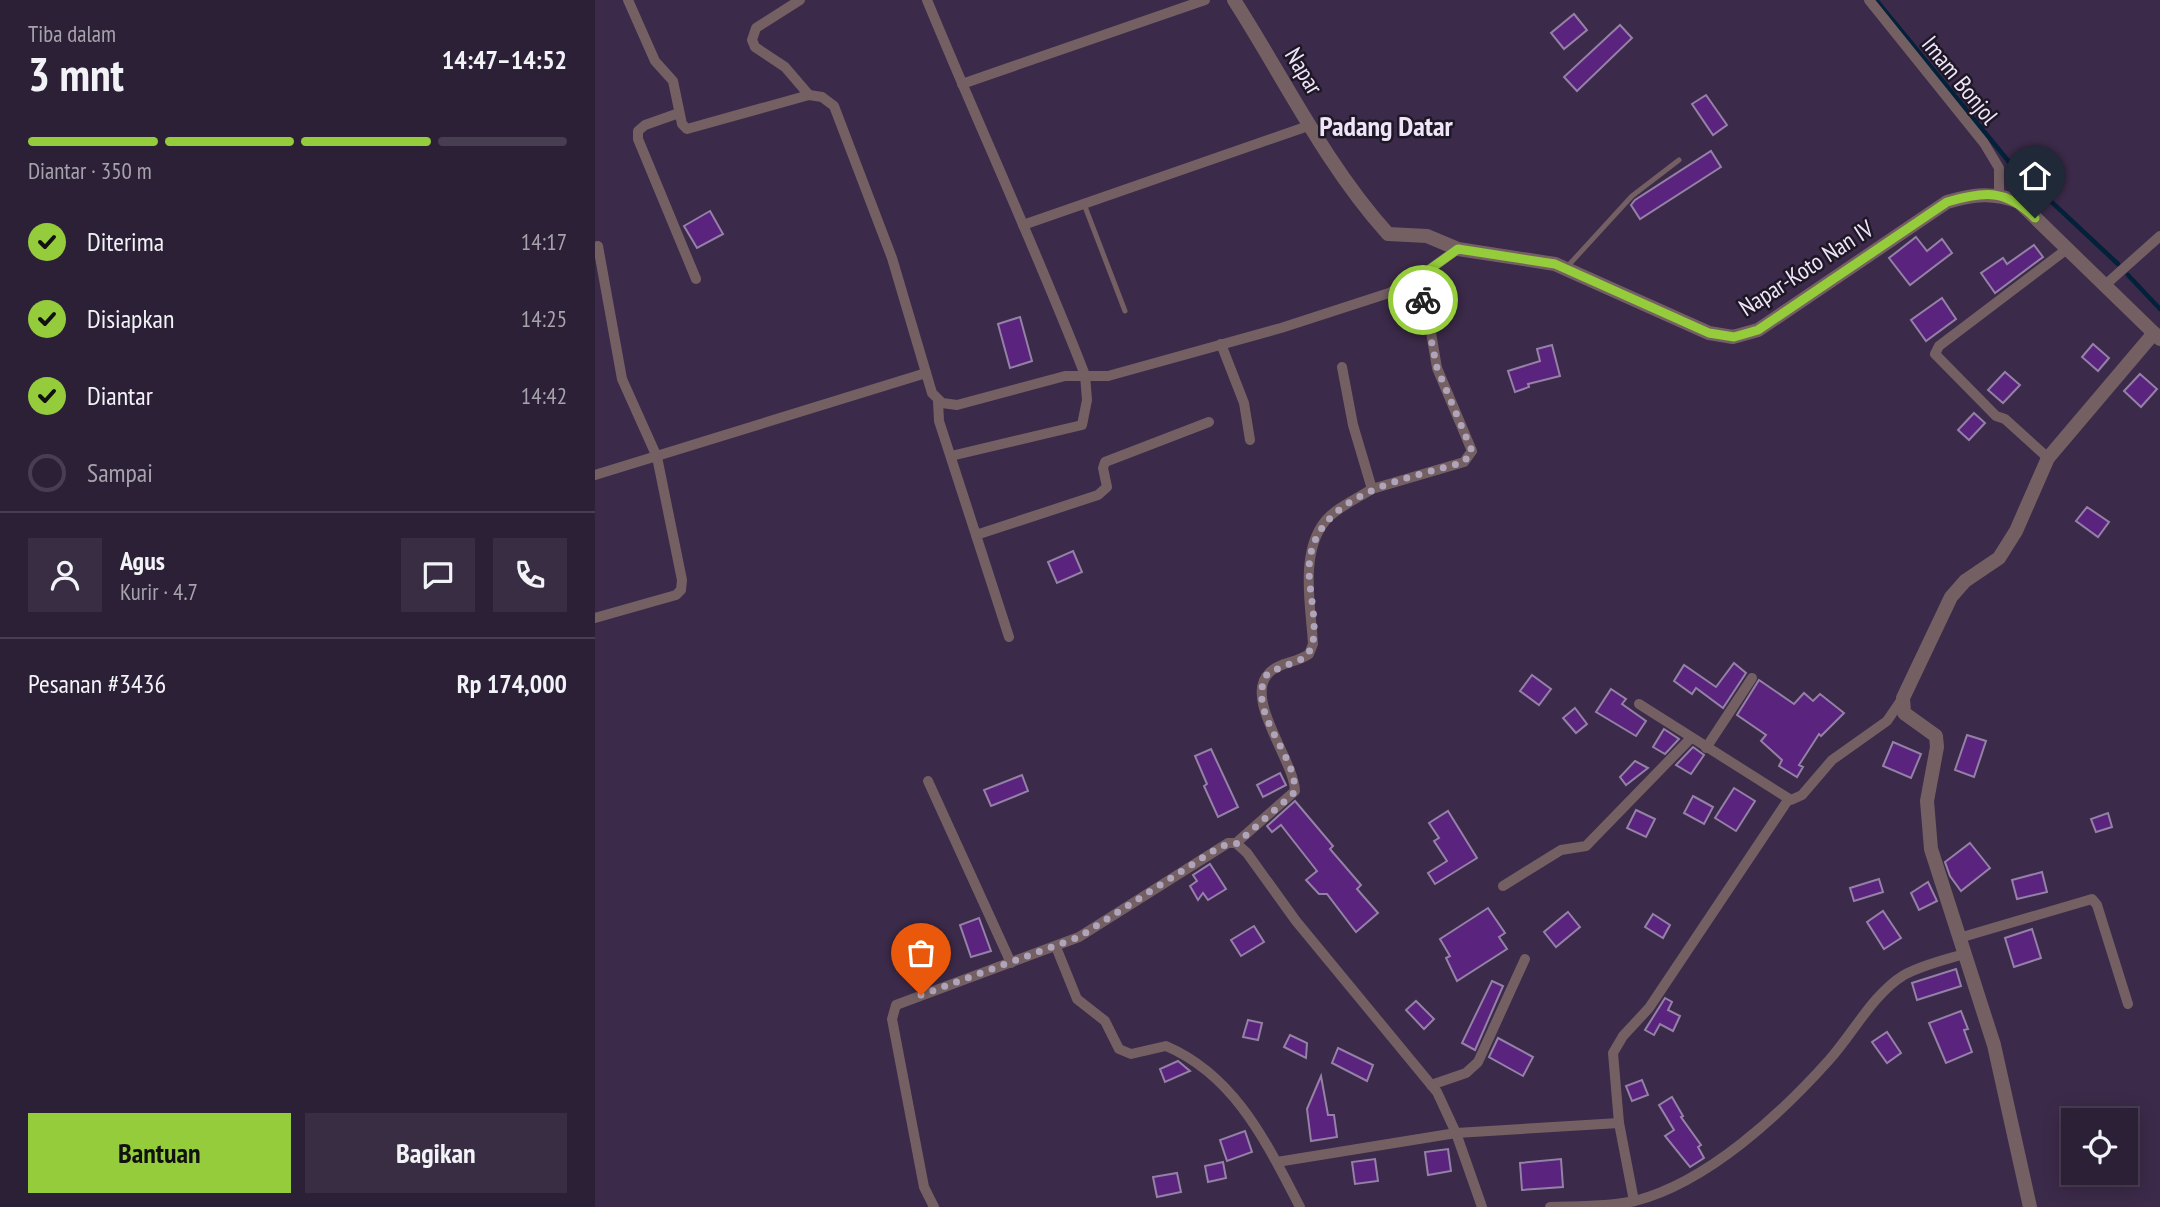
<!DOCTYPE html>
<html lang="id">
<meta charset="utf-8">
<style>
:root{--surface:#2c2037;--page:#382d42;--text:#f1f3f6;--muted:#a6a3ad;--line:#483e52;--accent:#94cc3c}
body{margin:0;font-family:"PT Sans Narrow",sans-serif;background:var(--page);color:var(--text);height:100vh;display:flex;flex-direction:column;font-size:26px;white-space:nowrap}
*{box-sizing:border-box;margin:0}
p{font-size:23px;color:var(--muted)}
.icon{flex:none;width:38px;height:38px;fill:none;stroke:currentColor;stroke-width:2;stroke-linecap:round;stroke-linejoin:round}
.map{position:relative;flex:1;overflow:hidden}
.details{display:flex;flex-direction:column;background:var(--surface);width:595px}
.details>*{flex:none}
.fabs{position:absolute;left:1466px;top:1108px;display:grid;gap:14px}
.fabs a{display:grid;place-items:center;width:77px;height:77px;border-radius:0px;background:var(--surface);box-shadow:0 4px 18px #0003,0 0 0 2px var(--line);font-size:35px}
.pin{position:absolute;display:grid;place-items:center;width:60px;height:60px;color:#fff;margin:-72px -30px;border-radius:50% 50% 50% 0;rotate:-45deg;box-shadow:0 0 7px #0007}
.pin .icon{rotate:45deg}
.courier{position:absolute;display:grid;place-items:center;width:70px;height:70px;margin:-35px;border:5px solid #94cc3c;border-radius:50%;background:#fff;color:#222;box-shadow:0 2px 9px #0007}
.summary em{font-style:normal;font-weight:700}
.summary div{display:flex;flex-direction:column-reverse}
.summary{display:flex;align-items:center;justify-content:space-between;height:119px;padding:0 28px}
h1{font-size:46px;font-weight:700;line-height:52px}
.bar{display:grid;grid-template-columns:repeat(4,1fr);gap:10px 7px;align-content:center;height:84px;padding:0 28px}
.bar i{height:9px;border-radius:5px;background:var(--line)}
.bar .selected{background:var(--accent)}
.bar p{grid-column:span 4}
.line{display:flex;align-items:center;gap:18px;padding:0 28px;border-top:2px solid var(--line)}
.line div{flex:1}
.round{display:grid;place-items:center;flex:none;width:74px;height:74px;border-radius:0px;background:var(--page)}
ol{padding:0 28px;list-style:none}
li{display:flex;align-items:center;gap:21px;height:77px}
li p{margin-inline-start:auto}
li .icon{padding:7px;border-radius:50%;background:var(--accent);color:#111;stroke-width:4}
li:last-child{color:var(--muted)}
li i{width:38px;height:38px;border:4px solid var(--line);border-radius:50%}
.cta{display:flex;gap:14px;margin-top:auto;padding:14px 28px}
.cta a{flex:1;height:80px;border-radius:0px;background:var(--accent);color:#111;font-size:28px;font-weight:700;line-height:80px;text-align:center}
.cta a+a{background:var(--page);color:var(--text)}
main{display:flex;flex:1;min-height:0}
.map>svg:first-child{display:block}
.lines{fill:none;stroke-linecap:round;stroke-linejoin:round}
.stream{stroke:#03213a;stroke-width:4.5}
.building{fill:#5a237e;stroke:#9481a6;stroke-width:2}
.service{stroke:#746063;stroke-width:5}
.minor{stroke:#746063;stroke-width:10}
.tertiary{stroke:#746063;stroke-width:14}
.done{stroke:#b0a4bb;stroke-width:7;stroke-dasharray:0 12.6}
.route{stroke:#94cc3c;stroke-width:9}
.labels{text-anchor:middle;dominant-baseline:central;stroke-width:5;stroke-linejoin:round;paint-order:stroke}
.street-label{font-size:24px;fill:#efe5f9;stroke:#1e1725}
.quarter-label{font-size:28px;font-weight:bold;fill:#efe5f9;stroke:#1e1725}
</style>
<main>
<section class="details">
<div class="summary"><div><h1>3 mnt</h1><p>Tiba dalam</p></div><em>14:47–14:52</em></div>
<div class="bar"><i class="selected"></i><i class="selected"></i><i class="selected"></i><i></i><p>Diantar · 350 m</p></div>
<ol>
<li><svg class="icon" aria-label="check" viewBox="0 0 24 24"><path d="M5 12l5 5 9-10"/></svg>Diterima<p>14:17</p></li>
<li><svg class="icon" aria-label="check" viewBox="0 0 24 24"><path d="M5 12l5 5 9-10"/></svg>Disiapkan<p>14:25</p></li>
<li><svg class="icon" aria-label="check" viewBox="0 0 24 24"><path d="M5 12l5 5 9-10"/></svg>Diantar<p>14:42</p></li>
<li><i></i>Sampai</li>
</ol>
<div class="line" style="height:126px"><a class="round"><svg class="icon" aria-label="person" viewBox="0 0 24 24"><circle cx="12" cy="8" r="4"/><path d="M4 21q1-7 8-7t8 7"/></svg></a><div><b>Agus</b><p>Kurir · 4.7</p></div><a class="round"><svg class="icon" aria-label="chat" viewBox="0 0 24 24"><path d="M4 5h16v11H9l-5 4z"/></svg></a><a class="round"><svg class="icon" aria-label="phone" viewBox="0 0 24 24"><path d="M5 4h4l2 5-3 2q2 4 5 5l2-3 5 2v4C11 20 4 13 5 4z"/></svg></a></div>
<div class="line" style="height:91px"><div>Pesanan #3436</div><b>Rp 174,000</b></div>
<div class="cta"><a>Bantuan</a><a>Bagikan</a></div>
</section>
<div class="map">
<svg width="1565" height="1207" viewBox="0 0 1565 1207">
<rect width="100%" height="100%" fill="#3b2a49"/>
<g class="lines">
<g class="stream">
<polyline points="1281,0 1415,163 1523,264"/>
<polyline points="1533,275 1565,309"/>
</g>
</g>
<g class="building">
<polygon points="979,14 992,30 969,49 956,33"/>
<polygon points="1025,25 1037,38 982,91 969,77"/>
<polygon points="1111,95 1132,125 1118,135 1097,104"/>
<polygon points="1116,151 1126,167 1045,219 1036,205 1040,200"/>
<polygon points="115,211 128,234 102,248 89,226"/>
<polygon points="1321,237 1332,251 1347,239 1357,253 1315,285 1294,258"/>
<polygon points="1439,245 1448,257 1400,293 1386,273 1408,258 1412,264"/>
<polygon points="1347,298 1361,319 1331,341 1316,320"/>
<polygon points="425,317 437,361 415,368 403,324"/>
<polygon points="1498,344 1514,358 1503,371 1487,357"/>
<polygon points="957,345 965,376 933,384 934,387 920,392 913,371 945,361 942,349"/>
<polygon points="1410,372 1425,385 1408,403 1393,390"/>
<polygon points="1545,374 1562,389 1546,407 1529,391"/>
<polygon points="1379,413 1390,423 1374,440 1363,430"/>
<polygon points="1492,507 1514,522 1503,537 1481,521"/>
<polygon points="478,551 487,572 462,583 453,562"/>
<polygon points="1139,663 1151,673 1128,708 1101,688 1097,694 1079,681 1089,665 1121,687"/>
<polygon points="937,675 956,689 944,705 925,691"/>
<polygon points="1164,680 1199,704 1209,693 1218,701 1225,694 1249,713 1226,736 1224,734 1204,765 1208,767 1202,777 1184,766 1187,760 1166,741 1171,735 1142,715"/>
<polygon points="1016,689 1031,699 1027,704 1051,721 1041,736 1001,712"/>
<polygon points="980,708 992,724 981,733 968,718"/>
<polygon points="1069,729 1084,739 1070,754 1058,747"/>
<polygon points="1372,735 1391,741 1379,777 1360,770"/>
<polygon points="1298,742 1326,754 1316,778 1288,766"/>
<polygon points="1098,747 1109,755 1096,774 1081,765"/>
<polygon points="616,749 643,807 623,817 609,786 612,784 600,756"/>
<polygon points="1040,761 1053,768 1031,785 1025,777"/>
<polygon points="685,773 691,785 668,797 662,785"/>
<polygon points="427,775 433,791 396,806 389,790"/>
<polygon points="1139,788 1160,801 1141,831 1120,818"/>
<polygon points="1098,796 1118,807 1109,824 1089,813"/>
<polygon points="700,801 738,846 735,849 766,885 762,889 783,913 761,932 732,894 724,894 711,880 722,871 693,834 686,825 677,832 672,826"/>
<polygon points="1041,810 1060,819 1051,837 1032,828"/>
<polygon points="853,811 882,858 840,884 833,873 852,861 839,841 844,838 834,823"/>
<polygon points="1513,813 1517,827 1501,832 1496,819"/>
<polygon points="1375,843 1395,868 1366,891 1355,876 1350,862"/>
<polygon points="615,864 631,889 613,900 608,893 603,900 595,886 602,881 598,875"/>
<polygon points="1447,872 1452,892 1422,899 1417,880"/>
<polygon points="1284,879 1288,892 1259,901 1255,888"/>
<polygon points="1333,882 1342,901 1324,910 1316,893"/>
<polygon points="893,908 910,933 904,937 912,949 862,981 851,958 855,956 845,939"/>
<polygon points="1288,911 1306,938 1289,949 1272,922"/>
<polygon points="973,912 985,927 961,947 949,932"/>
<polygon points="1058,914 1075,925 1068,938 1050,927"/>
<polygon points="384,918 396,951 376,957 365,925"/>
<polygon points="659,926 669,942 646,956 636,940"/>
<polygon points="1437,929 1446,958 1419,967 1410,938"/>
<polygon points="1361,969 1366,986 1322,1000 1317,983"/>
<polygon points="897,981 908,986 880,1050 867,1043"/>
<polygon points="1070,998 1077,1002 1073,1010 1085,1016 1078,1031 1065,1024 1059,1035 1050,1030"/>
<polygon points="821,1001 839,1019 829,1029 811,1010"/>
<polygon points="1366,1011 1373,1029 1369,1030 1377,1052 1351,1063 1334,1023"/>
<polygon points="653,1020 667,1023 663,1040 648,1037"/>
<polygon points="1292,1032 1306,1053 1292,1063 1277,1042"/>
<polygon points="695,1035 712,1043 711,1058 689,1047"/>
<polygon points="903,1038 938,1057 928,1076 894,1057"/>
<polygon points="743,1048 778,1065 772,1081 737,1063"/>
<polygon points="583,1061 595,1071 570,1082 565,1069"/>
<polygon points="726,1076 733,1115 739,1115 742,1137 716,1141 712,1109"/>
<polygon points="1047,1080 1053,1095 1037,1101 1031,1086"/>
<polygon points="1077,1097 1088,1116 1086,1117 1106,1145 1103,1147 1109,1158 1095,1167 1070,1136 1079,1130 1064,1105"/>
<polygon points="650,1131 657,1152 632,1161 625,1140"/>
<polygon points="853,1149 856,1171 833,1175 830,1152"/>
<polygon points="780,1159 783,1181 760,1184 757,1162"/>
<polygon points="966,1159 968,1187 927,1190 925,1163"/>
<polygon points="628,1162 631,1178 613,1182 610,1166"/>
<polygon points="582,1173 586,1192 562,1197 558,1177"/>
</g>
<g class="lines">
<g class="service">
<polyline points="489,204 530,311"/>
<polyline points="971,268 1037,196 1084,160"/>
</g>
<g class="minor">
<polyline points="33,0 60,61 78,81 87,124 92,129 214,95 227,97 239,106 297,258 337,393 347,403 362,405 470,376 513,376 686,328 794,293 817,282 863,249"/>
<polyline points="205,0 161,28 157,40 160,47 190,67 214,95"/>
<path d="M332,0C384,126 441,249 490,375L492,400L487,425L356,456"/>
<polyline points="1274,0 1389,143 1404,168 1404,195"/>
<polyline points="367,84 610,0"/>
<polyline points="84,113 50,125 43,131 43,139 101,279"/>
<polyline points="428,225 716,125"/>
<polyline points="1509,286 1565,236"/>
<polyline points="626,344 649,403 655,440"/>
<polyline points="343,401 344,421 414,637"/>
<polyline points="1453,458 1410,419 1401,416 1340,354 1344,346 1472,249"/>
<polyline points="0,475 331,373"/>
<polyline points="777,489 869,462 877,451 842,368 832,309 817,282"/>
<polyline points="381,535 503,495 512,487 508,468 510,462 614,422"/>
<polyline points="0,618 81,595 86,590 87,580 62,457 27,379 3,246"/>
<polyline points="1044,704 1196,800 1207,795 1237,760 1292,721 1309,696"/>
<polyline points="1111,748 1157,678"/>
<polyline points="333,781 416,963"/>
<path d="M641,843L700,791C699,760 648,698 674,673C684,662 702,663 714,654L718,644C716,607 704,552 731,520C741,508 763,498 777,489L758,425L747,367"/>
<polyline points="908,886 966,850 991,846 1096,738"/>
<polyline points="1364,938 1497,899 1502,905 1533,1004"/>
<path d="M461,947L482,999L510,1021L524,1049L536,1054L571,1046C641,1076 672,1144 705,1207"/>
<polyline points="836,1085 871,1073 883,1062 930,959"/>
<polyline points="682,1162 861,1133 1024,1123"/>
<polyline points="1039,1201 1024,1123 1018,1053 1028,1036 1054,1008 1193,800"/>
<polyline points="339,1207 329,1187 297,1019 301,1005 484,937 633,843 641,843 652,853 701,921 842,1092 861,1133 887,1207"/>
<path d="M955,1207C983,1206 1013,1207 1040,1201C1113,1182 1186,1114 1235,1059C1259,1032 1278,994 1309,975C1327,965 1349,960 1369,954"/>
</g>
<g class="tertiary">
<path d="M639,0C689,78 730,164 793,234L832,236L863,249L960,264L1114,333L1138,337L1163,330L1352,202C1379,194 1398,192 1424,202L1565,339"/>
<polyline points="1435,1207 1399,1045 1336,849 1332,801 1342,747 1341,736 1309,713 1308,698 1356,597 1370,581 1404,558 1421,531 1453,458 1559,333"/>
</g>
</g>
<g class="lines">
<path class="done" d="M326,995L484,937L626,846L641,844L698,794C709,762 647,711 673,673L709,658L716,649C724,626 714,594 714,569C716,493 812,479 869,462L877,451L842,368L828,300"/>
<path class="route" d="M828,300L817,282L863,249L960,264L1114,333L1139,337L1163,330L1352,202C1390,191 1411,189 1440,218"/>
</g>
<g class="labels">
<g class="street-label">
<text transform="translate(709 71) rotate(59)">Napar</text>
<text transform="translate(1365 80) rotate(51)">Imam Bonjol</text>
<text transform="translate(1211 268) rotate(-33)">Napar-Koto Nan IV</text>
</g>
<g class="quarter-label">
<text x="791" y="125">Padang Datar</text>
</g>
</g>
</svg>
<div class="fabs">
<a><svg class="icon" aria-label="locate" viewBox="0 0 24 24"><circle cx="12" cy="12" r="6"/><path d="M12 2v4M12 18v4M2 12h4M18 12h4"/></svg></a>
</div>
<div class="pin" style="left:326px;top:995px;background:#ea580c"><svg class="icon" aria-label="bag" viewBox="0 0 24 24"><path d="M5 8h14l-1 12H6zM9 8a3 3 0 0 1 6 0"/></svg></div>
<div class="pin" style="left:1440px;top:218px;background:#1f2937"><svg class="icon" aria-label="home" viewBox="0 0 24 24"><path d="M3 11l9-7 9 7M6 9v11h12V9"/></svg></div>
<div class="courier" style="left:828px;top:300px"><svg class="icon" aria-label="bike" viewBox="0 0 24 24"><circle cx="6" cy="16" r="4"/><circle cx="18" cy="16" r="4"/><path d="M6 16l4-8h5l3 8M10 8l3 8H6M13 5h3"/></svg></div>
</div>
</main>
